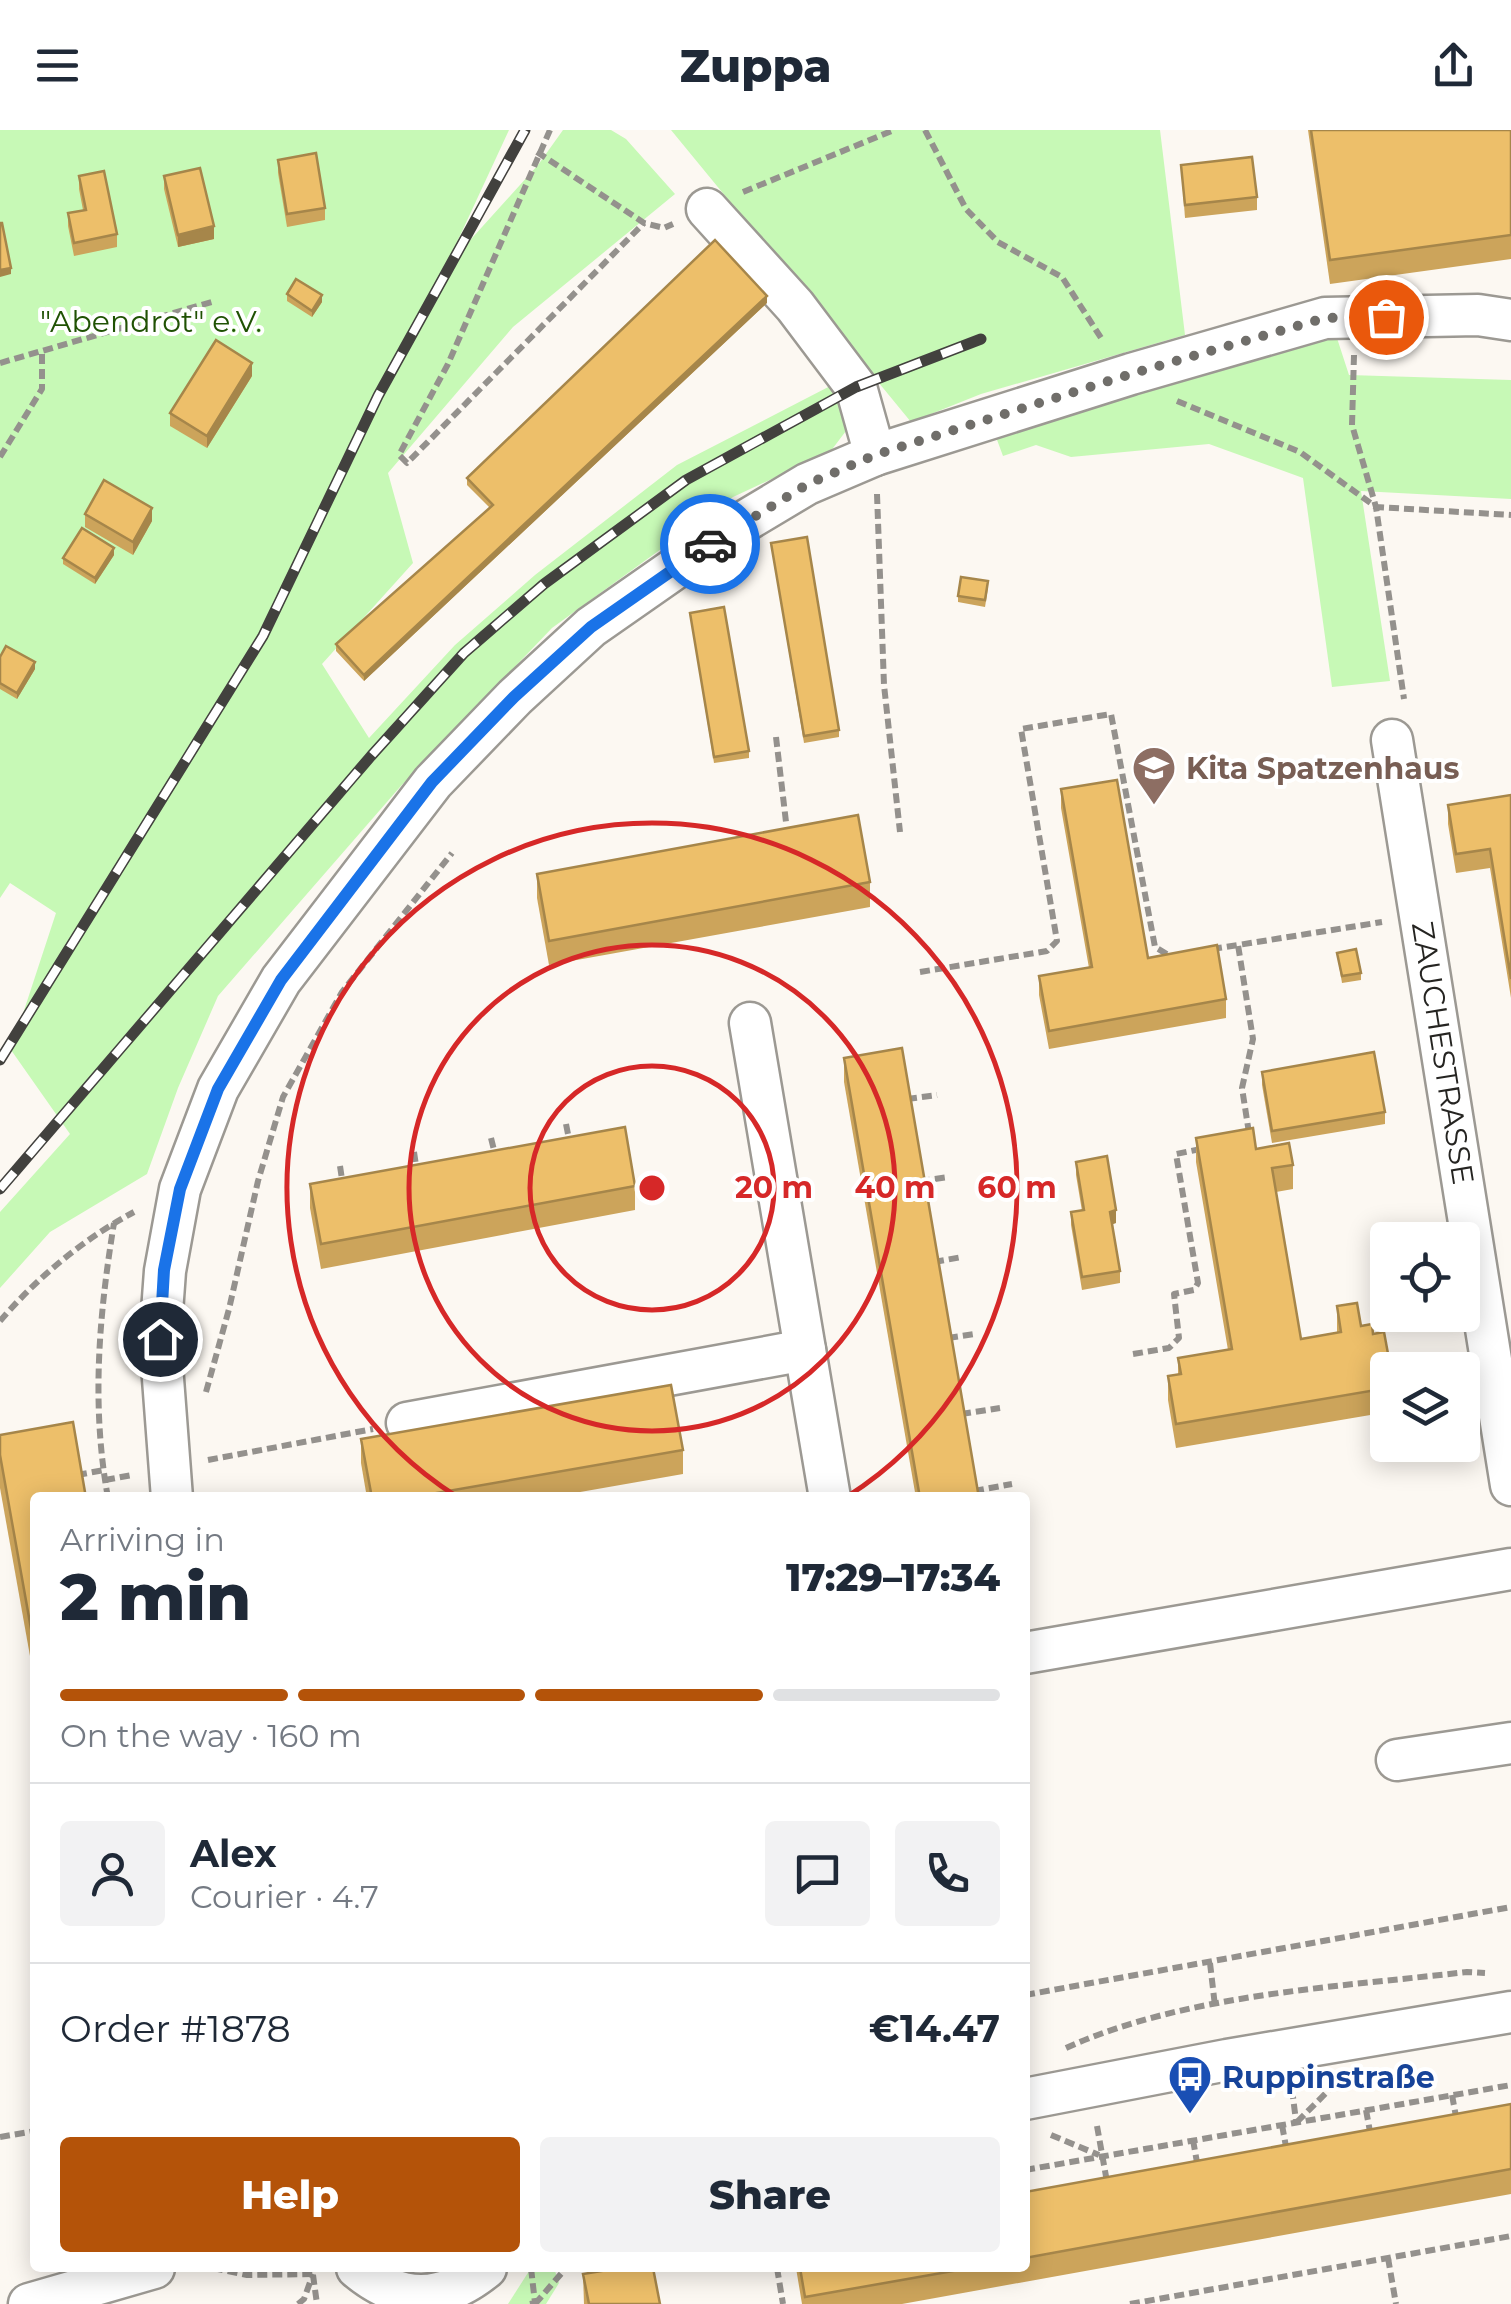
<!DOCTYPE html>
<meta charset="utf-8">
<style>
:root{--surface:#fff;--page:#f2f2f3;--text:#1f2937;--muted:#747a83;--line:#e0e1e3;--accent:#b45309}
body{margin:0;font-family:Montserrat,sans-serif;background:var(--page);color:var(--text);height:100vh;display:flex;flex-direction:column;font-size:38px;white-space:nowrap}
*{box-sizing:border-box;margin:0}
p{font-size:32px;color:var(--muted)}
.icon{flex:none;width:55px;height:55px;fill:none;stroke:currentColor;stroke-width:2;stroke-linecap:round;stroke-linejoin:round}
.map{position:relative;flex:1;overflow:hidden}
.side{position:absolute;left:30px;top:1362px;width:1000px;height:780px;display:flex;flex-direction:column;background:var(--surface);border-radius:10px;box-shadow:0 5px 25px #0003}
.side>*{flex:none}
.buttons{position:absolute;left:1370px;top:1092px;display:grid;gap:20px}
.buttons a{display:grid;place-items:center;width:110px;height:110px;border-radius:10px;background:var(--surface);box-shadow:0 5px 25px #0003;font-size:50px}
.pin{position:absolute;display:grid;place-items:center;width:85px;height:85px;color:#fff;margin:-42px;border:5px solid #fff;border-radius:50%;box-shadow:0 2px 10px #0007}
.courier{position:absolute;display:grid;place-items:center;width:100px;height:100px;margin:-50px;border:8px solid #1a73e8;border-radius:50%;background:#fff;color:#222;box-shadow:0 2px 12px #0007}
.overview em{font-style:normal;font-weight:800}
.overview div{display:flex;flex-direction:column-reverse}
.overview{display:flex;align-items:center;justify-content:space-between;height:170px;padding:0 30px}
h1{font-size:65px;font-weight:800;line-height:75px}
.bar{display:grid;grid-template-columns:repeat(4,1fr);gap:15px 10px;align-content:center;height:120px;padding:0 30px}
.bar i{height:12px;border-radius:8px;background:var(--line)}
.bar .current{background:var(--accent)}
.bar p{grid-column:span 4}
.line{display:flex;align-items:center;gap:25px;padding:0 30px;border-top:2px solid var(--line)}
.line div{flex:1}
.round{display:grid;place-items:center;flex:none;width:105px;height:105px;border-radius:10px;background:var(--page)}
.button{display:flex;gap:20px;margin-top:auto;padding:20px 30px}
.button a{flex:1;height:115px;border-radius:10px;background:var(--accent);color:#fff;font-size:40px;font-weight:800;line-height:115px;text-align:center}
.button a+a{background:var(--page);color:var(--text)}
header{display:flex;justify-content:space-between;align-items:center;height:130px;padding:0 30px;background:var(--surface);font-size:45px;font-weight:800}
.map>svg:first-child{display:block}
.green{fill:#c7f9b6}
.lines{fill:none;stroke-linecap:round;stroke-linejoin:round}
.minor-casing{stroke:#9c9993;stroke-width:45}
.path{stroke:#94918d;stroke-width:6;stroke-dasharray:10 5;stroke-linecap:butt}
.minor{stroke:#fff;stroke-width:40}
.rail-casing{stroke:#42413e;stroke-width:11}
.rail{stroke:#fff;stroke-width:8;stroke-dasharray:22;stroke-linecap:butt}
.wall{fill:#cca45b}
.shaded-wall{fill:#a6864a}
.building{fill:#edbf6a;stroke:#a6864a;stroke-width:2.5}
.done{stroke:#706e6a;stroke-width:10;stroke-dasharray:0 18}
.route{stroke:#1a73e8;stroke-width:12}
.ring{fill:none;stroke:#d62828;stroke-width:5}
.labels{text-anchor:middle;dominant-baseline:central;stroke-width:8;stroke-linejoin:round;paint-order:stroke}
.park-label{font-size:30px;fill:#205204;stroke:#fff}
.education-label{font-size:30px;font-weight:bold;fill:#785e54;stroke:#fff;text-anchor:start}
.street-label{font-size:30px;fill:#252421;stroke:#fff}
.transit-label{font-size:30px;font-weight:bold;fill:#164399;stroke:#fff;text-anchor:start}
.centre{fill:#d62828;stroke:#fff;stroke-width:5}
.ring-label{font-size:30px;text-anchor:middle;font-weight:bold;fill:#d62828;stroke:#fff;stroke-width:8;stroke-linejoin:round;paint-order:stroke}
</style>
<header><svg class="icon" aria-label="menu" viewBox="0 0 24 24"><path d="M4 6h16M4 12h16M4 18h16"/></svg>Zuppa<svg class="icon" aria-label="share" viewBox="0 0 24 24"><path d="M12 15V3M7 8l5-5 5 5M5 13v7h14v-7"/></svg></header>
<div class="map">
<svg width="1511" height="2174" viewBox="0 0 1511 2174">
<rect width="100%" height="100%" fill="#fcf8f2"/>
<g class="green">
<polygon points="0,0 509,0 445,138 538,35 563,0 611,0 626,9 675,64 513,197 388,343 413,433 322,534 369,608 455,515 535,445 677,335 836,253 849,297 830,322 733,367 552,498 400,657 218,866 178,958 147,1044 50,1102 0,1158 0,1082 70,1004 11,920 56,783 10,753 0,768"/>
<polygon points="671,0 1160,0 1185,205 981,264 911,292"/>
<polygon points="1335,202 1349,245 1511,250 1511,369 1361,361 1390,551 1332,557 1303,348 1209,314 1071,327 1036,315 1003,326 993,299"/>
<polygon points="531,2138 554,2138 559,2153 546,2174 508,2174"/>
</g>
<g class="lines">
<defs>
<g id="minor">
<polyline points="707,79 795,176 856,257 875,325"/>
<polyline points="1392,610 1511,1355"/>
<polyline points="750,893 830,1368"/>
<polyline points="407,1293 805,1220"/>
<polyline points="172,1368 160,1209 165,1141 180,1059 218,959 281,850 433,652 515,567 591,497 730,400 807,354 875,325 1131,244 1325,188 1478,185 1511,190"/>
<polyline points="1025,1523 1511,1439"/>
<polyline points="1397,1630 1511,1613"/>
<polyline points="1025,1969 1227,1930 1511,1882"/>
<path d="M357,2138C400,2174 442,2174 486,2138"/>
<polyline points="29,2174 154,2138"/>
</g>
</defs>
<use href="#minor" class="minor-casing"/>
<g class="path">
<polyline points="550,0 448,234 399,325 407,333 644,93"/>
<polyline points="925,0 966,79 998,112 1062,147 1103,211"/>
<polyline points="537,22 644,93 664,98 673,94"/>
<polyline points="743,62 894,0"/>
<polyline points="1354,225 1352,295 1376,377 1404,569"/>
<polyline points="0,233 215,171"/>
<polyline points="1177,271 1300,322 1376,377 1511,385"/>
<polyline points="0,327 42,259 42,222"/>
<polyline points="877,364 884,555 900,702"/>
<polyline points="776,607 786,692"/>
<polyline points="1212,819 1238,815"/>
<polyline points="920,842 1047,821 1057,811 1021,599 1111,584 1155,817 1170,826"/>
<polyline points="907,969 937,965"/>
<polyline points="566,994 570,1014"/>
<polyline points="1249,1003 1242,958 1253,909 1238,815 1382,792"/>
<polyline points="491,1008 496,1028"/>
<polyline points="414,1022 417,1042"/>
<polyline points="340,1036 343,1056"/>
<polyline points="920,1051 949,1047"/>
<polyline points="934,1132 962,1127"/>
<path d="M0,1191C38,1147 82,1110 134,1082"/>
<polyline points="948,1208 975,1204"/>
<polyline points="1133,1224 1169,1218 1179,1208 1174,1164 1194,1160 1198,1153 1176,1024 1201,1019"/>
<polyline points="206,1262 229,1179 258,1051 283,967 342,862 452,723"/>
<polyline points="961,1284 1000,1278"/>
<polyline points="208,1330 373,1299"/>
<polyline points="77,1345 104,1340"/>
<polyline points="105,1350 132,1345"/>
<polyline points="974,1361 1012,1354"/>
<path d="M108,1368C91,1275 99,1185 114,1093"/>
<polyline points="1210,1833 1215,1876"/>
<polyline points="1025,1865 1511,1777"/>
<path d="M1066,1918C1185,1864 1338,1857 1467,1842L1485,1843"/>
<polyline points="1292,1959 1296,1991"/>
<polyline points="1452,1965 1457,1992"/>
<polyline points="1366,1980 1371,2007"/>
<polyline points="1297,1992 1334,1955 1339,1954"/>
<polyline points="1282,1995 1287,2022"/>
<polyline points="1097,1996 1107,2052"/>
<polyline points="1051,2005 1099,2025"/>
<polyline points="0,2007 35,2001"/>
<polyline points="1193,2010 1198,2038"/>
<polyline points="1025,2040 1511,1955"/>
<polyline points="1388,2128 1396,2174"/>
<polyline points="213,2138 247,2145 313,2144"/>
<polyline points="777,2138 783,2174"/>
<polyline points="313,2145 317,2174"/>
<polyline points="298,2174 304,2169 313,2144"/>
<polyline points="530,2174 535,2173 531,2138"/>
<polyline points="535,2174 566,2138"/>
<polyline points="1130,2174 1511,2106"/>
</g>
<use href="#minor" class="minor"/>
<defs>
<g id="rail">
<polyline points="0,930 263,506 378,266 525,0"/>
<polyline points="0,1059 371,626 464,523 544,454 686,350 856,257 981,209"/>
</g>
</defs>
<use href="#rail" class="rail-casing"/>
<use href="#rail" class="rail"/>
</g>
<g class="wall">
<polygon points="1308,0 1511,0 1511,129 1330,154"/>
<polygon points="278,30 325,78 325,90 287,97 278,43"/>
<polygon points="1181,35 1257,67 1257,80 1185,88"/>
<polygon points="79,46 117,104 117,117 74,126 68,96 68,83 83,80 79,59"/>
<polygon points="164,46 214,109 178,117 164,59"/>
<polygon points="287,164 322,172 312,187 287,171"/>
<polygon points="767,173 364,551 336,521 336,514 490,378 467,355 467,348"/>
<polygon points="252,246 207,318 170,296 170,283"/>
<polygon points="85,384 152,391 133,425 85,397"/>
<polygon points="771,413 839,600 839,607 804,613"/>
<polygon points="114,425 95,454 63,434 63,428"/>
<polygon points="988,458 985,477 958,472 958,466"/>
<polygon points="690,483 749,621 749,628 714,633"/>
<polygon points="0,527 35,539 17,569 0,559"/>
<polygon points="1061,659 1148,828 1226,869 1226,888 1049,919 1039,865 1039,846 1089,838 1061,678"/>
<polygon points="1511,665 1511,868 1490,738 1456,743 1448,694 1448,675"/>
<polygon points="537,744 870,752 870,777 549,835 537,768"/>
<polygon points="1337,823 1361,843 1361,850 1342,853"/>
<polygon points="844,928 979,1368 916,1368 844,952"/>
<polygon points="1262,942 1385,982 1385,994 1272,1013 1262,955"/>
<polygon points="1196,1008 1256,1019 1293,1035 1293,1059 1276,1062 1301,1209 1337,1203 1337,1176 1373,1204 1388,1240 1388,1282 1176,1318 1168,1270 1168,1246 1178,1244 1178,1228 1228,1220 1196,1032"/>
<polygon points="1076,1032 1116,1093 1112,1094 1120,1141 1120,1153 1082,1160 1071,1095 1071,1082 1082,1081 1076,1045"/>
<polygon points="310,1054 635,1056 635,1080 321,1139 310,1078"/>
<polygon points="0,1305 35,1368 35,1554 0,1358"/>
<polygon points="361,1309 683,1320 683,1344 546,1368 367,1368 361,1333"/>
<polygon points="1511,1974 1511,2064 902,2174 802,2174 796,2138 1025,2138 1025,2062"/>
<polygon points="583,2144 660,2174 584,2174"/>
</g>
<g class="shaded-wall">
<polygon points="214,96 214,109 178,117 178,105"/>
<polygon points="11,138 11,144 0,147 0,140"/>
<polygon points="322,165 322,172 312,187 312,181"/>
<polygon points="767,166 767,173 364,551 364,545"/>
<polygon points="252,233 252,246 207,318 207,306"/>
<polygon points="152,378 152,391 133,425 133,412"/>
<polygon points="114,418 114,425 95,454 95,448"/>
<polygon points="35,532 35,539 17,569 17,563"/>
<polygon points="1116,1080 1116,1093 1110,1095 1110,1082"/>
</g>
<g class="building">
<polygon points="1311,0 1511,0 1511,105 1330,130"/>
<polygon points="316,23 325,78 287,84 278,30"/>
<polygon points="1252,27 1257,67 1185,75 1181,35"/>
<polygon points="200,38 214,96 178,105 164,46"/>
<polygon points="104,41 117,104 74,113 68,83 86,80 79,46"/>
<polygon points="0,93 2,93 11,138 0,140"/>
<polygon points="715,110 767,166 364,545 336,514 493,375 467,348"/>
<polygon points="296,149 322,165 312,181 287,164"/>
<polygon points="216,210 252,233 207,306 170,283"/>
<polygon points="104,350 152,378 133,412 85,384"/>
<polygon points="82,398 114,418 95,448 63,428"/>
<polygon points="807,407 839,600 804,606 771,413"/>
<polygon points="961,447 988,451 985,470 958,466"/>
<polygon points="724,477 749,621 714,627 690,483"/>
<polygon points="6,516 35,532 17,563 0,553 0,527"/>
<polygon points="1117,650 1148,828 1217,815 1226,869 1049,901 1039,846 1092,837 1061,659"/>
<polygon points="1511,665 1511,849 1490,719 1456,724 1448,675"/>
<polygon points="858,685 870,752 549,811 537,744"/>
<polygon points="1356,819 1361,843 1342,846 1337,823"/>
<polygon points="902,918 979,1368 920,1368 844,928"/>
<polygon points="1374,922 1385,982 1272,1001 1262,942"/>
<polygon points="625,997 635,1056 321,1114 310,1054"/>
<polygon points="1253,998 1256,1019 1289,1013 1293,1035 1272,1038 1301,1209 1341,1202 1337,1176 1357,1173 1361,1196 1372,1194 1373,1204 1384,1202 1391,1240 1388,1240 1388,1258 1176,1294 1168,1246 1181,1244 1178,1228 1232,1219 1196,1008"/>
<polygon points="1107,1026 1116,1080 1110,1082 1120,1141 1082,1147 1071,1082 1084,1080 1076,1032"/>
<polygon points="671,1255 683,1320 408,1368 372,1368 361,1309"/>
<polygon points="73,1292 86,1368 35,1368 35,1521 0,1325 0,1305"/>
<polygon points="1511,1974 1511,2039 1025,2128 1025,2062"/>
<polygon points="620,2138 653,2138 660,2174 589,2174 583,2144"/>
<polygon points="800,2138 970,2138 805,2167"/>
</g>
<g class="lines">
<polyline class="done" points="710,414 808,354 875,325 1131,244 1325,188 1386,187"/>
<polyline class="route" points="160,1209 164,1140 180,1059 218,959 281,850 432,652 514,567 591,497 710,414"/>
</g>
<g class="ring">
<circle cx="652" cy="1058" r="122"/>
<circle cx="652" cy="1058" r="243"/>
<path d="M456 1366A365 365 0 1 1 848 1366"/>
</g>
<defs>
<symbol id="school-pin" viewBox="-11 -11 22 30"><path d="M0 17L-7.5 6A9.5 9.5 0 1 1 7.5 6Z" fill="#8d6e63" stroke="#fff"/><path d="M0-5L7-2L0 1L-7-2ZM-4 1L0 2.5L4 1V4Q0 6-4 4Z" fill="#fff"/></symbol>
<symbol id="bus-pin" viewBox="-11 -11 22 30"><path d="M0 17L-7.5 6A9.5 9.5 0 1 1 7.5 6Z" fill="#1a4fb4" stroke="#fff"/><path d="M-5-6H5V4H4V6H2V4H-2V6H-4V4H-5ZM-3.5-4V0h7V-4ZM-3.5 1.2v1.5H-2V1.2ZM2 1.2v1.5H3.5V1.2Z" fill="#fff"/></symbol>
</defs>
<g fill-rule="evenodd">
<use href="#school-pin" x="1129" y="613" width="50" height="68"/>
<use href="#bus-pin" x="1165" y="1922" width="50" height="68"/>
</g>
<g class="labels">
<g class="park-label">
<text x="151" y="191">"Abendrot" e.V.</text>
</g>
<g class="education-label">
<text x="1186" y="638">Kita Spatzenhaus</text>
</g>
<g class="street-label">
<text transform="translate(1443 923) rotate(81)">ZAUCHESTRASSE</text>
</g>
<g class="transit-label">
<text x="1222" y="1947">Ruppinstraße</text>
</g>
</g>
<circle cx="652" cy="1058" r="15" class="centre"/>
<g class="ring-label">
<text x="774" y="1068">20 m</text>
<text x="895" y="1068">40 m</text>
<text x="1017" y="1068">60 m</text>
</g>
</svg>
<div class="buttons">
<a><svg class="icon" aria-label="locate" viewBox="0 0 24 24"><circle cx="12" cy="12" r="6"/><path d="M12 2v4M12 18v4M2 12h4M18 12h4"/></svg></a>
<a><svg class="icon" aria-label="layers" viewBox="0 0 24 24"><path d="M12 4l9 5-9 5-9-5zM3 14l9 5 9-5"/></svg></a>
</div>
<div class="pin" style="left:1386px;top:187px;background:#ea580c"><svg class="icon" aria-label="bag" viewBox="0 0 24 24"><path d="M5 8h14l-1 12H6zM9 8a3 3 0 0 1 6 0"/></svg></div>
<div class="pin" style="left:160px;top:1209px;background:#1f2937"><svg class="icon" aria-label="home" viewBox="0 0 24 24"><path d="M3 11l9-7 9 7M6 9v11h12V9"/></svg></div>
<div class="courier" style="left:710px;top:414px"><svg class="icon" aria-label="car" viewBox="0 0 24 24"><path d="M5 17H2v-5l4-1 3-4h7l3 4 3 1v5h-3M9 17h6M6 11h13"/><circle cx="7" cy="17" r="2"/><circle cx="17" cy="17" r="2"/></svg></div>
<section class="side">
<div class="overview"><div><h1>2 min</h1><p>Arriving in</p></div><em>17:29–17:34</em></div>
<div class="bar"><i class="current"></i><i class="current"></i><i class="current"></i><i></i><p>On the way · 160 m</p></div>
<div class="line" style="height:180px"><a class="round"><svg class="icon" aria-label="person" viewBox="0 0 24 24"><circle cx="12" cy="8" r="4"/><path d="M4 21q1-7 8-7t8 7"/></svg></a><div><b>Alex</b><p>Courier · 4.7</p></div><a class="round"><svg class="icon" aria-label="chat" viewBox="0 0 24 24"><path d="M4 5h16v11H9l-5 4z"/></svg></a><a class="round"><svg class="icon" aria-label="phone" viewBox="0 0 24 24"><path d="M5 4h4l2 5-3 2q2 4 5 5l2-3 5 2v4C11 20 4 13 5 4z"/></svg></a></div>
<div class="line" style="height:130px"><div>Order #1878</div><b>€14.47</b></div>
<div class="button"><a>Help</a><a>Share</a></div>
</section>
</div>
